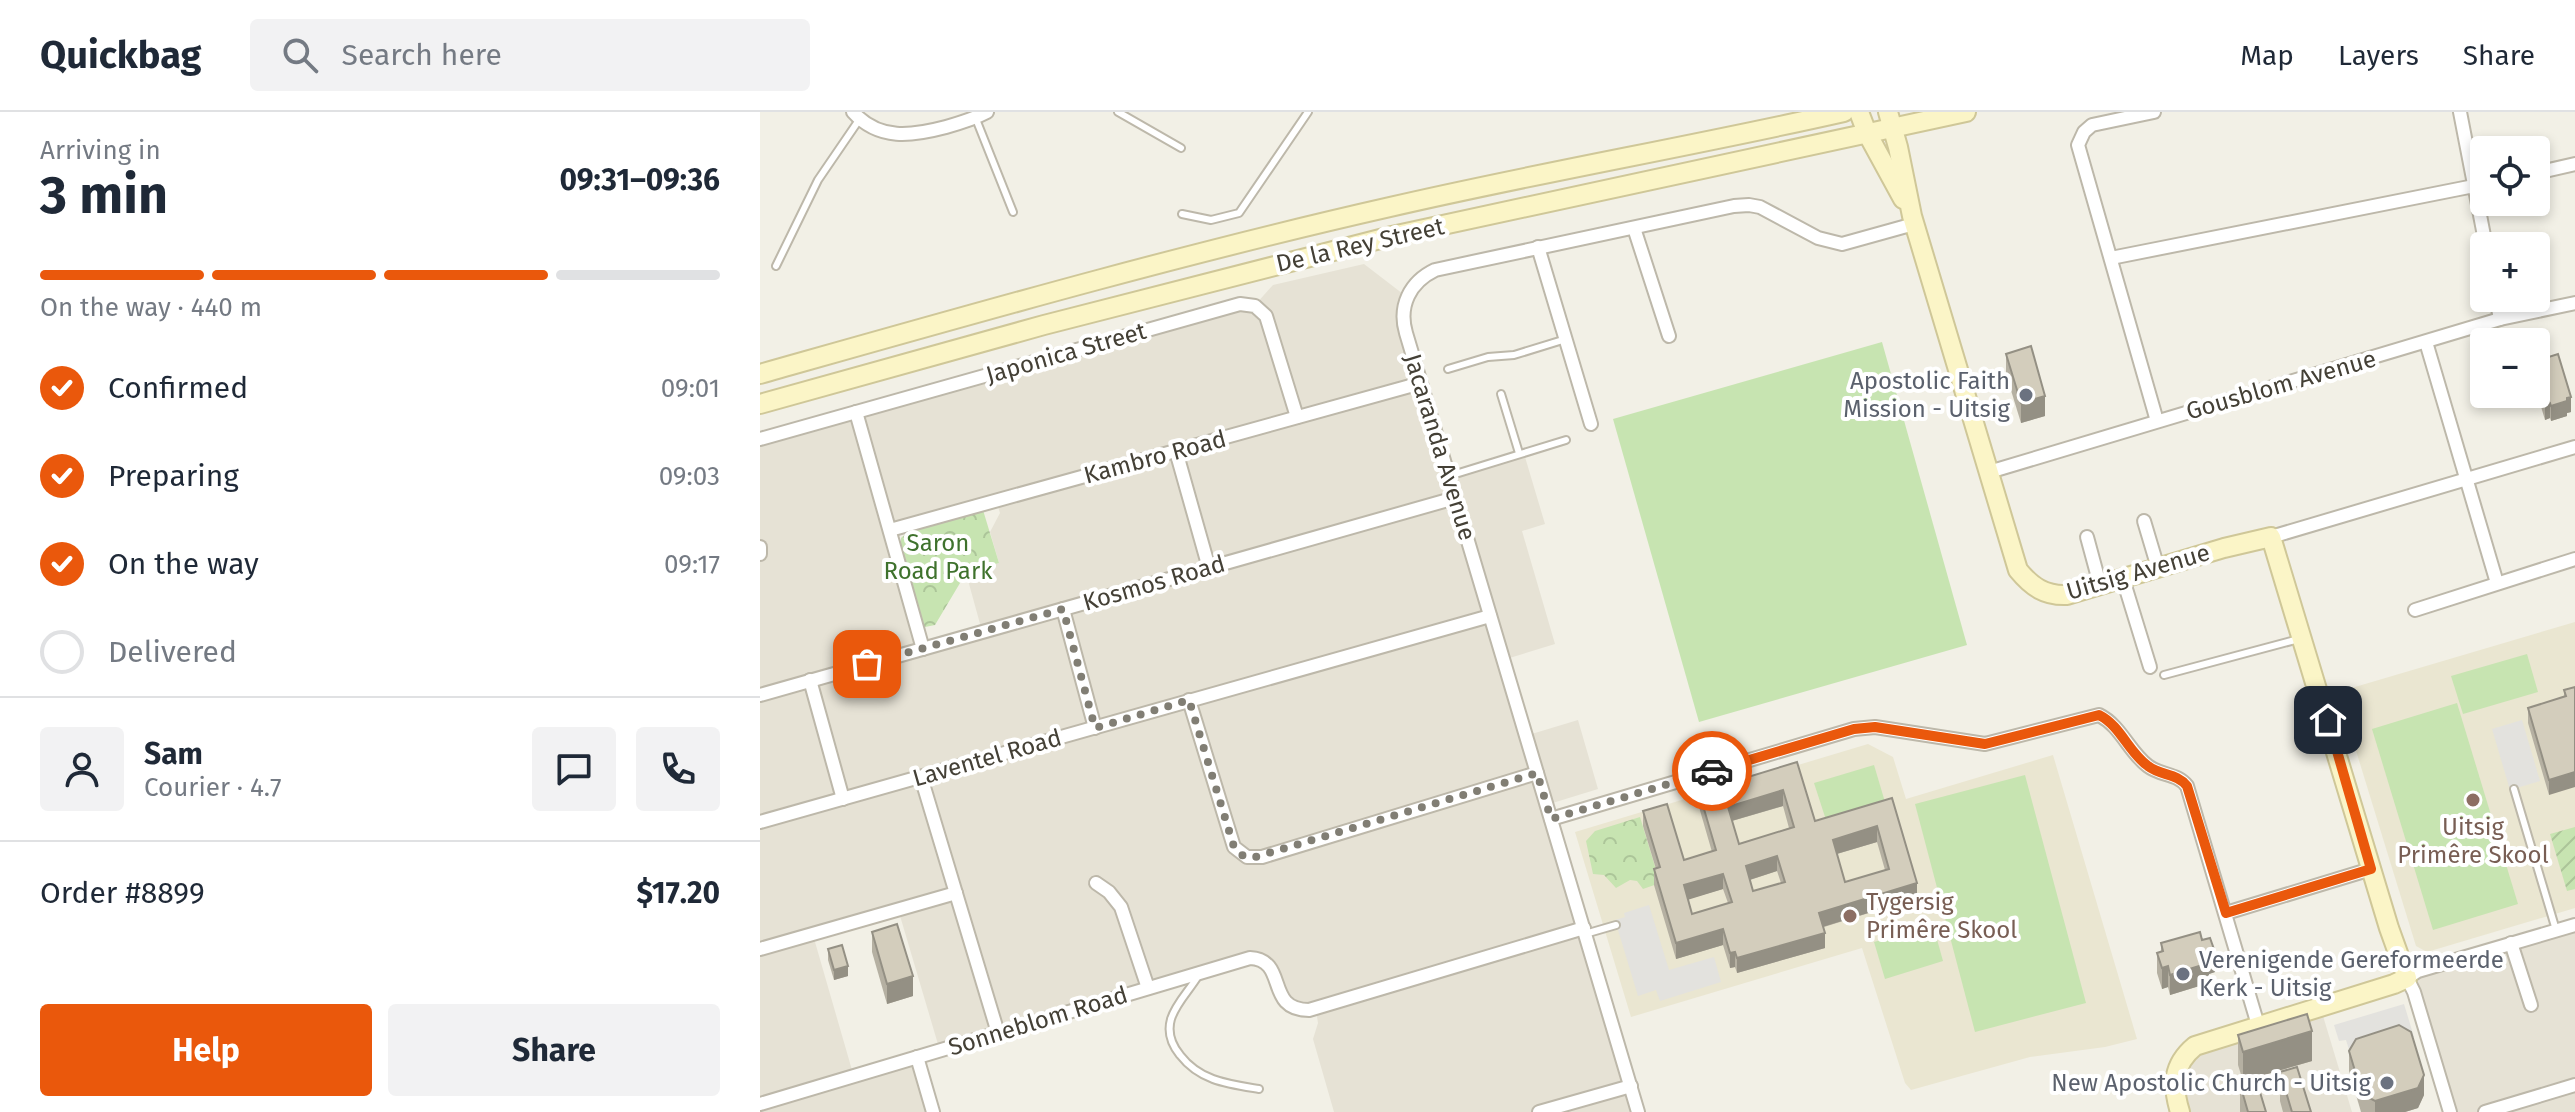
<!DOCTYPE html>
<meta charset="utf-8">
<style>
:root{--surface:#fff;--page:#f2f2f3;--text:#1f2937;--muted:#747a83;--line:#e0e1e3;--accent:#ea580c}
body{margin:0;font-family:"Fira Sans",sans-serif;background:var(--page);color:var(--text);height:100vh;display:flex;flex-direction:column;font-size:30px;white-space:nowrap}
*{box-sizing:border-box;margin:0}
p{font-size:26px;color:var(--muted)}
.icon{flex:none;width:44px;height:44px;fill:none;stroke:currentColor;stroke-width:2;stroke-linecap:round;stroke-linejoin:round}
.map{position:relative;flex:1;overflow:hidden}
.panel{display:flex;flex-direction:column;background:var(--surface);width:760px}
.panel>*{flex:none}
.fabs{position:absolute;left:1710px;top:24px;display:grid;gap:16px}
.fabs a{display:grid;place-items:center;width:80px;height:80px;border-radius:8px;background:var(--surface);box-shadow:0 4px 12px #0003;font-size:40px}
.pin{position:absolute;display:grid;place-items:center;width:68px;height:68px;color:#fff;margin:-34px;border-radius:16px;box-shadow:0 4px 12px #0006}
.courier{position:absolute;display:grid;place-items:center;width:80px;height:80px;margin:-40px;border:6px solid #ea580c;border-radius:50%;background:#fff;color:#222;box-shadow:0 2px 10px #0007}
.summary em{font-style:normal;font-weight:700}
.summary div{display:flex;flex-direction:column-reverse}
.summary{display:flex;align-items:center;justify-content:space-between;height:136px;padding:0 40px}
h1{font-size:52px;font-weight:700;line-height:60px}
.bar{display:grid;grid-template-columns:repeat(4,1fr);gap:12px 8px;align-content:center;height:96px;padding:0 40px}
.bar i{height:10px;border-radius:6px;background:var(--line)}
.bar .current{background:var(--accent)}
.bar p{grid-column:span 4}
.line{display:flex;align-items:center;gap:20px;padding:0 40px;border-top:2px solid var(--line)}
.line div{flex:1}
.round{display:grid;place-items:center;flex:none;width:84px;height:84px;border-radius:8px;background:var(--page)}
ol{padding:0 40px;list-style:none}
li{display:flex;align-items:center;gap:24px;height:88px}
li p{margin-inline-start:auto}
li .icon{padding:8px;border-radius:50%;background:var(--accent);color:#fff;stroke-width:4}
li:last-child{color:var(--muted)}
li i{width:44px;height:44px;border:4px solid var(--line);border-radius:50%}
.cta{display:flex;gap:16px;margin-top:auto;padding:16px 40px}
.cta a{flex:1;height:92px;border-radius:8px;background:var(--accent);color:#fff;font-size:32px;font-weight:700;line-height:92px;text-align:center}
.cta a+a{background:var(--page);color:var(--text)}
header{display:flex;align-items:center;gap:48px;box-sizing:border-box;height:112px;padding:0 40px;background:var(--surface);border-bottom:2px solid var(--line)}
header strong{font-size:38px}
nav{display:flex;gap:44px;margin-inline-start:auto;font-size:28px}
.search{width:560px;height:72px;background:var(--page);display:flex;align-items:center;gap:20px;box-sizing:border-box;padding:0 28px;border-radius:8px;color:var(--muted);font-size:30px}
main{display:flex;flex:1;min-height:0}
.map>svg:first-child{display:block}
.residential{fill:#e6e2d5;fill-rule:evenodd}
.education{fill:#eae6d1}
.park{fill:url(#park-crowns)}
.garden{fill:url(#garden-furrows)}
.pitch{fill:#c7e4b1}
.parking{fill:#e3e2de}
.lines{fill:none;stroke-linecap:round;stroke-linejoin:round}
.lane-casing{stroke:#bdb8aa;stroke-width:10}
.street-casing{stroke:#bdb8aa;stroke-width:16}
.secondary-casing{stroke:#cfc798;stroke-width:22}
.lane{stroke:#fff;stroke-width:6}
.street{stroke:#fff;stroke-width:12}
.secondary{stroke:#fbf5c7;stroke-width:18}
.wall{fill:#b5b0a2;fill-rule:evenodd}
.shaded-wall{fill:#949084}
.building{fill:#d3cdbc;stroke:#949084;stroke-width:2;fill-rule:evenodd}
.done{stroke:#817e74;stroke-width:8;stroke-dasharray:0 14.4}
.route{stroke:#ea580c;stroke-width:10}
.worship-dot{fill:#6b7280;stroke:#fff;stroke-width:3}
.education-dot{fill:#8d6e63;stroke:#fff;stroke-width:3}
.labels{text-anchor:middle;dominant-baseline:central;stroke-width:8;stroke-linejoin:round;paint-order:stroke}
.street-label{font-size:24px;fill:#444036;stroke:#fff}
.worship-label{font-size:24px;fill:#5b616d;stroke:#fff;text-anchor:end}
.park-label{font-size:24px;fill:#3f722d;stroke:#fff}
.education-label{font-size:24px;fill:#785e54;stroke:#fff}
</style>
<header>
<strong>Quickbag</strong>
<div class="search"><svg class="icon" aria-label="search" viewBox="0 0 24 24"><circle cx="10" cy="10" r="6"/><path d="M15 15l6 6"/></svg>Search here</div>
<nav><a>Map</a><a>Layers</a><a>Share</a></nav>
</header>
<main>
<section class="panel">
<div class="summary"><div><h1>3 min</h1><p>Arriving in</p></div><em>09:31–09:36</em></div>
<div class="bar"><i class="current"></i><i class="current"></i><i class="current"></i><i></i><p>On the way · 440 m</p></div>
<ol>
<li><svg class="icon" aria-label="check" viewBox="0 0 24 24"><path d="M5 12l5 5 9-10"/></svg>Confirmed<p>09:01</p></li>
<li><svg class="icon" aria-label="check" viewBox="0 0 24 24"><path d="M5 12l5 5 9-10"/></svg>Preparing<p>09:03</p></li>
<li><svg class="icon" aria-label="check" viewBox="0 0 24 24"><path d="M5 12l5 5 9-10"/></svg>On the way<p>09:17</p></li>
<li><i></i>Delivered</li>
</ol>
<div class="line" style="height:144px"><a class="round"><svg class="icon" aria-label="person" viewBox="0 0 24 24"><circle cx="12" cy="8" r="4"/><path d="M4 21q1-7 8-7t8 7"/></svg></a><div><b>Sam</b><p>Courier · 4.7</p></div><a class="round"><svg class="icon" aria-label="chat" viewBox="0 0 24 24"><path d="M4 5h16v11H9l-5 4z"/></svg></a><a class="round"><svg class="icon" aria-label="phone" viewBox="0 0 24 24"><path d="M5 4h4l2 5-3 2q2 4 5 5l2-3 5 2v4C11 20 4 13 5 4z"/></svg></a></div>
<div class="line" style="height:104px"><div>Order #8899</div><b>$17.20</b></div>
<div class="cta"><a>Help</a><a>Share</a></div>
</section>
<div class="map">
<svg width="1815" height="1000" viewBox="0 0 1815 1000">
<defs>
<pattern id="park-crowns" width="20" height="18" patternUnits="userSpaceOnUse" patternTransform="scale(2)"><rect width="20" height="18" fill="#c7e4b1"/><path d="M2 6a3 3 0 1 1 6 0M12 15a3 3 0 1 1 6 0" fill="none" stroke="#acc599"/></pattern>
<pattern id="garden-furrows" width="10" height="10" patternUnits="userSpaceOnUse" patternTransform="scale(2)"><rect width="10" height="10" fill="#c7e4b1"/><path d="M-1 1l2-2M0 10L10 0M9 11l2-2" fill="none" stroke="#acc599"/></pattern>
</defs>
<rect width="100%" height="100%" fill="#f2f0e6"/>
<g class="residential">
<path d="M604,152L647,185L643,194L690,368L765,345L785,412L762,419L795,532L743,548L765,624L818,608L838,677L786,693L877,1000H574L553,927L558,911L556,898H536L500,847L180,939L138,797L0,836V326L495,193L513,173ZM236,388L240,401L230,420L239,451L206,461L222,519L164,535L130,417Z"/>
<polygon points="1815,813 1815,1000 1689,1000 1647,866"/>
<polygon points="53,823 94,965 158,946 174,1000 0,1000 0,837"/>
<polygon points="1560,894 1592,1000 1419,1000 1422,945"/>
</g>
<g class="education">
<polygon points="1815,510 1815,796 1667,840 1656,834 1578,580"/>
<polygon points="1108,632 1133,645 1146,687 1293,643 1377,927 1345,935 1270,945 1151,978 1145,971 1102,836 871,905 815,720"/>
</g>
<g class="park">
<polygon points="223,398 239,451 206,461 175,513 165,515 162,512 141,434 141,426 150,418"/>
<polygon points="880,705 900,771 883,777 877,769 870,768 856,776 844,763 833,762 826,729 835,719"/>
</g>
<polygon class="garden" points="1815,715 1815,777 1807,779 1790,722"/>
<g class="pitch">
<polygon points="1122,230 1207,533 939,610 853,307"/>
<polygon points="1767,542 1778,580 1703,602 1691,564"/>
<polygon points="1697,591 1758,792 1673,818 1612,617"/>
<polygon points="1114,653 1125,690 1066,708 1054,671"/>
<polygon points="1265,663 1326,891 1215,920 1155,692"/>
<polygon points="1173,813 1183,849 1125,867 1114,830"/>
</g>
<g class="parking">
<polygon points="1762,608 1780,669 1750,678 1732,617"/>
<polygon points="889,793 909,858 954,845 961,870 900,889 896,878 878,884 855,808 865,805 864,801"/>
<polygon points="1644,892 1654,925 1591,944 1586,928 1579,929 1574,913"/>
</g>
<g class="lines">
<defs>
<g id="lane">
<polyline points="358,0 421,36"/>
<polyline points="216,7 253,100"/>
<polyline points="422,102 451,108 479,101 548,0"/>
<polyline points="16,154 58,68 99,8"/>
<polyline points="688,257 728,245 754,243 806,227"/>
<polyline points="741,282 759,341"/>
<polyline points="689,364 806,328"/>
<polyline points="1404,563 1539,527"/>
<polyline points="1754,677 1796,818"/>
<polyline points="825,822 856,813"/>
<path d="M438,864C429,879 416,891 411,907C407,921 411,932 420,943C440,969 468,972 499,977"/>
</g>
<g id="street">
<path d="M93,0C119,29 152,24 186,15C200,11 214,7 227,0"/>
<polyline points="1394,0 1332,13 1324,20 1318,33 1397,309"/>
<polyline points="1700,0 1726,134"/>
<polyline points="1776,61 1815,52"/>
<polyline points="874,116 909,224"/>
<polyline points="778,135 831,312"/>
<polyline points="1351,146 1724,72"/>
<polyline points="1736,186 1740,207"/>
<polyline points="1666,230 1737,471"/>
<polyline points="96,300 163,537"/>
<polyline points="0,327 480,192 495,194 506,204 537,305"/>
<polyline points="416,339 449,456"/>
<polyline points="1229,360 1740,207 1815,191"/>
<polyline points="1384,409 1398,456"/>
<polyline points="130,418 661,271"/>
<polyline points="1327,425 1340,473"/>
<polyline points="1511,425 1815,335"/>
<polyline points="0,435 0,442"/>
<polyline points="1363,467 1390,555"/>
<polyline points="303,497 335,616"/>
<polyline points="1655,498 1815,447"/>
<polyline points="50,568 83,687"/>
<polyline points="0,583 695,386"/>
<polyline points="429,588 474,735 487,745 502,745 777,661"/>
<polyline points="161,665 238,921"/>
<path d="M791,707L1094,617L1115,615L1225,632L1339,603C1361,614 1369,640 1388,654C1401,664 1417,661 1427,674L1498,913"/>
<polyline points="0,710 730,504"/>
<polyline points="336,771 349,780 361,795 388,876"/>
<polyline points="1466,801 1611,757"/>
<polyline points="1751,831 1771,893"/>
<polyline points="0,837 196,781"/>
<polyline points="157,945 173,1000"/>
<path d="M0,992L490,846C529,848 504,898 549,898L824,816"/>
<polyline points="779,1000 871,974"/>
<path d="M878,1000L646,221C638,194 650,170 675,158L974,94L989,93L1000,95L1058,126L1082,132L1154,112"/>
<polyline points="1690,1000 1654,880 1647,866 1658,859 1815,813"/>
<polyline points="1725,1000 1815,973"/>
</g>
<g id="secondary">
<polyline points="1099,0 1107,21 1143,87"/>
<path d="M1128,0L1138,35L1152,104L1258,458C1272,475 1285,484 1307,483L1464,436L1511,425L1629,816L1647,866L1634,872L1435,934C1412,953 1412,974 1420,1000"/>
<path d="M0,262C209,203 418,143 630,95C781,60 934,34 1084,0"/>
<polyline points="0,292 284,213 632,124 1206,0"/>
</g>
</defs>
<use href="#lane" class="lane-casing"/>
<use href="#street" class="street-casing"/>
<use href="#secondary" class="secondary-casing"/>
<use href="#lane" class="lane"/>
<use href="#street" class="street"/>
<use href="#secondary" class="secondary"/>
</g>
<g class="wall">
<polygon points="1246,242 1285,304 1261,311 1246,262"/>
<polygon points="1776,249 1811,300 1807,301 1807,304 1791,309 1790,306 1785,308 1776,278"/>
<polygon points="1815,575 1789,683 1768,611 1768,596 1804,585 1804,578"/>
<path d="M1037,650L1055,709L1132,686L1157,786L1064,815L1065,836L977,861L975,855L970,856L963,833L916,847L894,773V757H896L883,714V699L924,748L952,740L939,695V680ZM1023,694L1029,716L979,732L972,709ZM1117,730L1125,758L1085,770L1077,742ZM1017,759L1021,771L993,779L990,768ZM963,777L968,791L932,802L928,787Z"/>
<polygon points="112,820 153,884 127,892 112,840"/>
<polygon points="1442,828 1455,860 1449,862 1449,871 1410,883 1408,875 1402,877 1397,861 1397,841 1401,840 1401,831"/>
<polygon points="68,837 88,864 74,868 68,848"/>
<polygon points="1478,923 1552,949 1483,969 1478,953"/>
<polygon points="1589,939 1664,983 1658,996 1645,1000 1601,1000 1589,959"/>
<polygon points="1520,960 1551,1000 1523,1000 1520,989"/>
<polygon points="1480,972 1506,1000 1480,1000"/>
</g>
<g class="shaded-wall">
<polygon points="1285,284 1285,304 1261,311 1261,291"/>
<polygon points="1811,285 1811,300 1807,301 1807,304 1791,309 1791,294"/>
<polygon points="1790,291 1790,306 1785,308 1785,293"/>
<polygon points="1815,660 1815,675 1789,683 1789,668"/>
<polygon points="1023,678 1023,694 968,710 968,695"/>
<polygon points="1117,714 1117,730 1073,743 1073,728"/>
<polygon points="1017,744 1017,759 986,769 986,754"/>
<polygon points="963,762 963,777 924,789 924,773"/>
<polygon points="1157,771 1157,786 1059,816 1059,801"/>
<polygon points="963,817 963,833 916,847 916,831"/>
<polygon points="1065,821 1065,836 977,861 977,846"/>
<polygon points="975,840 975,855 970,856 970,841"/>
<polygon points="1455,840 1455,860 1449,862 1449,871 1410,883 1410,863 1446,843"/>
<polygon points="88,854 88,864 74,868 74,858"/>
<polygon points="1408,854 1408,875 1402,877 1402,856"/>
<polygon points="153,864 153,884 127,892 127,872"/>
<polygon points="1552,919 1552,949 1483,969 1483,940"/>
<polygon points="1664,963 1664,983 1658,996 1645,1000 1615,1000 1615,989"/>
</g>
<g class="building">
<polygon points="1271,234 1285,284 1261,291 1246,242"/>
<polygon points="1798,242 1811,285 1807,286 1807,289 1791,294 1790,291 1785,293 1776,262 1776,249"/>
<polygon points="1815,575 1815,660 1789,668 1768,596 1806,584 1804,578"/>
<path d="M1037,650L1055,709L1132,686L1157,771L1059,801L1065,821L977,846L975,840L970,841L963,817L916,831L894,757L900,755L883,699L907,692L924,748L956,738L939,680ZM1023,678L1034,715L979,732L968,695ZM1117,714L1129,757L1085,770L1073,728ZM1017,744L1025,770L993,779L986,754ZM963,762L972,790L932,802L924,773Z"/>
<polygon points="137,812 153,864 127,872 112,820"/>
<polygon points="1440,820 1442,828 1450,826 1455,840 1446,843 1449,851 1410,863 1408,854 1402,856 1397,841 1403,839 1401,831"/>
<polygon points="82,833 88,854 74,858 68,837"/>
<polygon points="1547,902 1552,919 1483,940 1478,923"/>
<polygon points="1639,913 1651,920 1664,963 1658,976 1615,989 1602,982 1589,939 1596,927"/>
<polygon points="1537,955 1551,1000 1532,1000 1520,960"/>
<polygon points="1496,967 1506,1000 1488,1000 1480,972"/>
</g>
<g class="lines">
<polyline class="done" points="107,552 303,497 335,616 429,588 474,735 482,743 492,746 777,661 791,707 952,659"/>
<path class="route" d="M952,659L1094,617L1115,615L1225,632L1339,603C1361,614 1368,640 1388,654C1401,664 1417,661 1427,674L1466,801L1611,757L1568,608"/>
</g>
<g class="worship-dot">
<circle cx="1266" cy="283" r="8"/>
<circle cx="1423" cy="862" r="8"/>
<circle cx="1627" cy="971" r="8"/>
</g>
<g class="education-dot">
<circle cx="1713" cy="688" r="8"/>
<circle cx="1090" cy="804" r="8"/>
</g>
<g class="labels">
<g class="street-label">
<text transform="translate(600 133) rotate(-13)">De la Rey Street</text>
<text transform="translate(306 241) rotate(-16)">Japonica Street</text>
<text transform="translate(1521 273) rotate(-16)">Gousblom Avenue</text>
<text transform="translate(680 335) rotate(73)">Jacaranda Avenue</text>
<text transform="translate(395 345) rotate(-15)">Kambro Road</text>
<text transform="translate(1378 460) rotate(-16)">Uitsig Avenue</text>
<text transform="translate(394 471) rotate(-16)">Kosmos Road</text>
<text transform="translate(227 646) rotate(-16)">Laventel Road</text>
<text transform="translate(278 909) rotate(-17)">Sonneblom Road</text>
</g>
<g class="worship-label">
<text x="1250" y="269">Apostolic Faith<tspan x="1250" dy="28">Mission - Uitsig</tspan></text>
<text x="1439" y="848" text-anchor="start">Verenigende Gereformeerde<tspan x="1439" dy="28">Kerk - Uitsig</tspan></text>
<text x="1611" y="971">New Apostolic Church - Uitsig</text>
</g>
<g class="park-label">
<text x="178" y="431">Saron<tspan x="178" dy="28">Road Park</tspan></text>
</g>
<g class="education-label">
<text x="1713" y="715">Uitsig<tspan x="1713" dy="28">Primêre Skool</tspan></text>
<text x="1106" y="790" text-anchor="start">Tygersig<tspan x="1106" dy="28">Primêre Skool</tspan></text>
</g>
</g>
</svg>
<div class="fabs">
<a><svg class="icon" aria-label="locate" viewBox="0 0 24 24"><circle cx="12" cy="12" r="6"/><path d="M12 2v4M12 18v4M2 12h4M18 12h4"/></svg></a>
<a>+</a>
<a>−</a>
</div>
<div class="pin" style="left:107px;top:552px;background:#ea580c"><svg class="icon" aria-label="bag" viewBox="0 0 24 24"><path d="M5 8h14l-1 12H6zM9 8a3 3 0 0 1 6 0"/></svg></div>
<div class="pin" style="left:1568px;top:608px;background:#1f2937"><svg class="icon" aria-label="home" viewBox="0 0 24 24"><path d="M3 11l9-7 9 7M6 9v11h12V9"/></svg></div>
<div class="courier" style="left:952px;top:659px"><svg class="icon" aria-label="car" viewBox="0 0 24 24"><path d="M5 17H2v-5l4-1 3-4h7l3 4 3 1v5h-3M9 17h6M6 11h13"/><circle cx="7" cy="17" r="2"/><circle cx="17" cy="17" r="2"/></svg></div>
</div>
</main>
